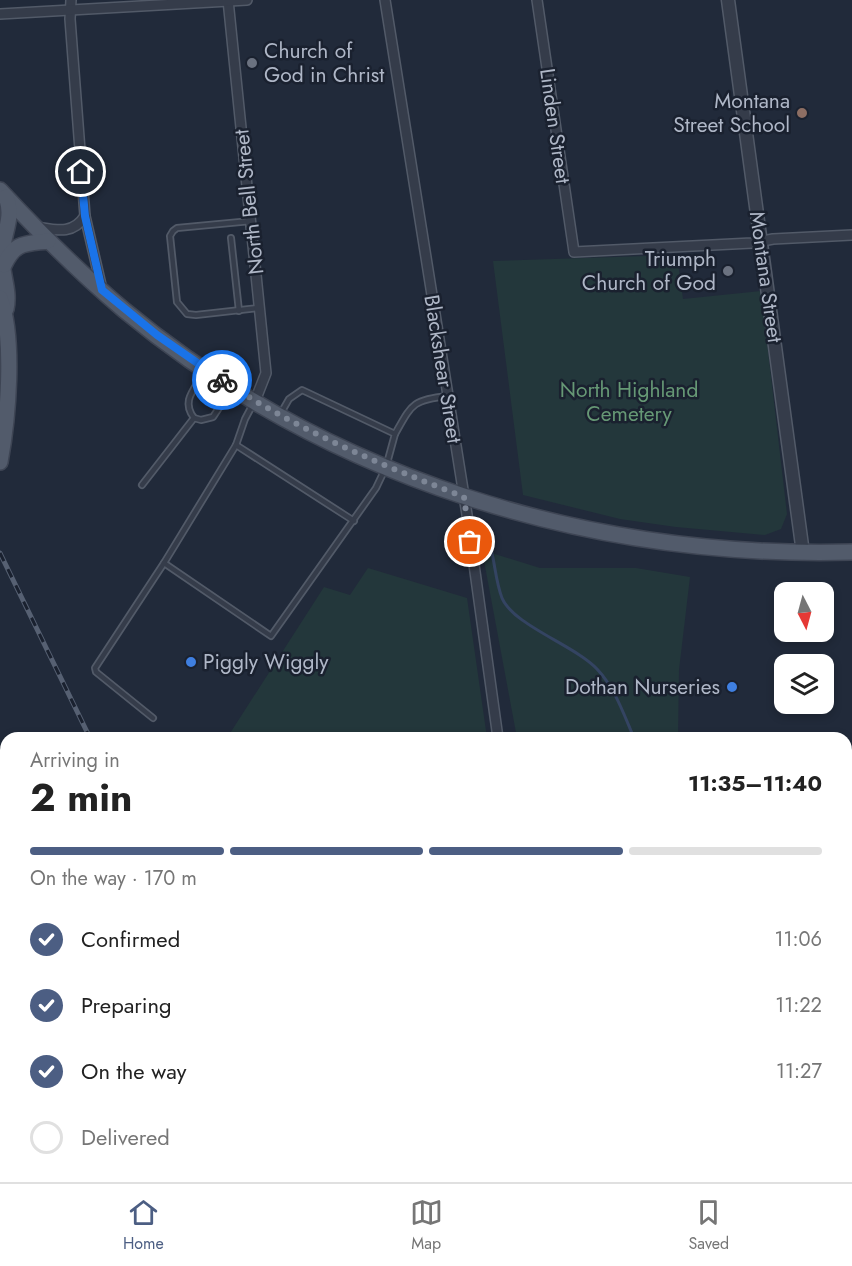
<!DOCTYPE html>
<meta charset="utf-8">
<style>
:root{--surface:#fff;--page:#f6f6f6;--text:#222;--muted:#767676;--line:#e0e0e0;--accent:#4c5e83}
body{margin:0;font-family:Jost,sans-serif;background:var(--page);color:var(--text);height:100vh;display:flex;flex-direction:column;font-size:22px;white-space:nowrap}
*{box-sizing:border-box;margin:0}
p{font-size:20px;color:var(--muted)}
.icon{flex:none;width:33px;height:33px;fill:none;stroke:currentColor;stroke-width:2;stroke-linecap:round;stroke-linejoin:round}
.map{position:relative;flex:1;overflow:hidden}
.drawer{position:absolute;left:0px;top:732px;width:852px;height:450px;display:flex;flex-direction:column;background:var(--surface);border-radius:18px 18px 0 0;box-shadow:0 3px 9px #0003}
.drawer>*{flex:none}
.needle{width:39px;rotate:174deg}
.buttons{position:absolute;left:774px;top:582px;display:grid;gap:12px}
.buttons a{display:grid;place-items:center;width:60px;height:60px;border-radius:12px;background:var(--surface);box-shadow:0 3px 9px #0003;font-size:30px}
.pin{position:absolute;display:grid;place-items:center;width:51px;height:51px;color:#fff;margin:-26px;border:3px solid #fff;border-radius:50%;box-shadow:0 2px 6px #0007}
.courier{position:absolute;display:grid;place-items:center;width:60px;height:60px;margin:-30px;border:4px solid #1a73e8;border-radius:50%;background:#fff;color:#222;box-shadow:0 2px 8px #0007}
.headline em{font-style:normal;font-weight:700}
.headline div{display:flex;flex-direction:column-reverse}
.headline{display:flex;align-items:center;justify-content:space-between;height:102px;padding:0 30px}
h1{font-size:39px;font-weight:700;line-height:45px}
.bar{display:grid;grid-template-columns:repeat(4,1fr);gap:9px 6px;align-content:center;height:72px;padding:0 30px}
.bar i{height:8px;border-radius:4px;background:var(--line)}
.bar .active{background:var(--accent)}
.bar p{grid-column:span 4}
ol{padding:0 30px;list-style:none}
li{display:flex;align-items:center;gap:18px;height:66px}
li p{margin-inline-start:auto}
li .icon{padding:6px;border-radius:50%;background:var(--accent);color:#fff;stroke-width:4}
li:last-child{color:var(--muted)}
li i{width:33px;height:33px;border:3px solid var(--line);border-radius:50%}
.menu{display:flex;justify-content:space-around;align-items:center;height:84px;border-top:2px solid var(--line);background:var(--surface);font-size:16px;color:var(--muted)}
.menu a{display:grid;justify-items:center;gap:3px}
.menu .active{color:var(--accent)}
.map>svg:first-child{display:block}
.green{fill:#23373b}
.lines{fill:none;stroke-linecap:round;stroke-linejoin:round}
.stream{stroke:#344462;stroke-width:3}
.service-casing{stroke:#525a68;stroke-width:8}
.minor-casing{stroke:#525a68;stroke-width:12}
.tertiary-casing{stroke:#525a68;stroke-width:15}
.primary-casing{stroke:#3e4554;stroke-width:18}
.service{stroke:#353c4a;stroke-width:4.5}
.minor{stroke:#353c4a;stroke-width:9}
.tertiary{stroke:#353c4a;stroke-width:12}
.primary{stroke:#525b6b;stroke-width:15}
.rail-casing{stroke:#566072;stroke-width:5}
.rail{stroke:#1a212f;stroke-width:3;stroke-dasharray:9;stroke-linecap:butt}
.done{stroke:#7d8696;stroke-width:6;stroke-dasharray:0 10.8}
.route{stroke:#1a73e8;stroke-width:8}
.worship-dot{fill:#6b7280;stroke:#1a212f;stroke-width:2}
.education-dot{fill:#8d6e63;stroke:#1a212f;stroke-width:2}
.shop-dot{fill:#3f7fe0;stroke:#1a212f;stroke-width:2}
.labels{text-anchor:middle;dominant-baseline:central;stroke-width:5;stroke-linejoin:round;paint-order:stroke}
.poi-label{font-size:21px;fill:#afb7c7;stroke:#1a212f;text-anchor:end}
.street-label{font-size:21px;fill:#afb7c7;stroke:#1a212f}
.park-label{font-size:21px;fill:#669875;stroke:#1a212f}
</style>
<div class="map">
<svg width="852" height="1182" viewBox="0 0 852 1182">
<rect width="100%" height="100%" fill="#212a3a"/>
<g class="green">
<polygon points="677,255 683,299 761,291 787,514 781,529 765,535 676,527 620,519 523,495 493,261"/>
<polygon points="482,550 540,568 636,568 690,577 679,670 678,738 517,738"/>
<polygon points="368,568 467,598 487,738 227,738 324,587 350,595"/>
<polygon points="846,804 852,804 852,1092 846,1091"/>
<polygon points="846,1114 852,1115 852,1182 563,1182 569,1176 846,1176"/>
</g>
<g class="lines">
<g class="stream">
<path d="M491,549C495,564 496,583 502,598C513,625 576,646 597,669C615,688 624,715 634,738"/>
<polyline points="836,1176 839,1182"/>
</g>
<defs>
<g id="service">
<polyline points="251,221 177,228 173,231 170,236 177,302 187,314 196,315 259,308"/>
<polyline points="231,238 239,311"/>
<polyline points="253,404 245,419 236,445 164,563 271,636 376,488 386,467 395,434 302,390 289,399 281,413"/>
<polyline points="194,418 201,420 213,417 232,388"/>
<path d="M395,434C412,404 412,400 448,396"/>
<polyline points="236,445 354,521"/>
<path d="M142,485L194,418C181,401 194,390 203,374"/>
<polyline points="153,718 96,672 95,668 164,563"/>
</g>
<g id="minor">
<polyline points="71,0 70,19 85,216 102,289"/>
<polyline points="228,0 266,373 255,401"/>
<polyline points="385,0 468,521 498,738"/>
<polyline points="537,0 574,252 752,243 773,239 852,235"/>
<polyline points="0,14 247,0"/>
<path d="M37,227C56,230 73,235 85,216"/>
</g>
<polyline id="tertiary" points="728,0 803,553"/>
<g id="primary">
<path d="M0,190C39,232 80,273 124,310C328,479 590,559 852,552"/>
<path d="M6,197C15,219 1,236 2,258C2,276 10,291 6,309"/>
<path d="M4,265C15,242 24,244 48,241"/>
<path d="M0,298C15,339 8,419 0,462"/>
</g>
</defs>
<use href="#service" class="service-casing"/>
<use href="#minor" class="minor-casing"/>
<use href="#tertiary" class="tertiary-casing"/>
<use href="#primary" class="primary-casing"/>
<use href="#service" class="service"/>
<use href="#minor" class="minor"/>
<use href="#tertiary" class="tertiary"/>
<use href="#primary" class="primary"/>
<defs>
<g id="rail">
<polyline points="0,553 90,738"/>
<polyline points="217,1176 220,1182"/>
<polyline points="301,1176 304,1182"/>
</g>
</defs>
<use href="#rail" class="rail-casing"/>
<use href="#rail" class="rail"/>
</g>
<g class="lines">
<path class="done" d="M222,380C297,430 379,464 464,497L470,542"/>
<polyline class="route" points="81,172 85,216 102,290 157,335 222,380"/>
</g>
<g class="worship-dot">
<circle cx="252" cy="63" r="6"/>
<circle cx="728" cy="271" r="6"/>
</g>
<circle class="education-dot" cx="802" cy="113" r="6"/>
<g class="shop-dot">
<circle cx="191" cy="662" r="6"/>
<circle cx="732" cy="687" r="6"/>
</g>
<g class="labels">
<g class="poi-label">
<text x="264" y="51" text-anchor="start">Church of<tspan x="264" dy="24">God in Christ</tspan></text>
<text x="790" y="101">Montana<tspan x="790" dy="24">Street School</tspan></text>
<text x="716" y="259">Triumph<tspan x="716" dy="24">Church of God</tspan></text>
<text x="203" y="662" text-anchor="start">Piggly Wiggly</text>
<text x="720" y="687">Dothan Nurseries</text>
</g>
<g class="street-label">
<text transform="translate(555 126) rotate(82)">Linden Street</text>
<text transform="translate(249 202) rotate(-96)">North Bell Street</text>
<text transform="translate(766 277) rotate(82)">Montana Street</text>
<text transform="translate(443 369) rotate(81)">Blackshear Street</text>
</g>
<g class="park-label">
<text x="629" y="390">North Highland<tspan x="629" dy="24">Cemetery</tspan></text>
</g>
</g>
</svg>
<div class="buttons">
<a><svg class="needle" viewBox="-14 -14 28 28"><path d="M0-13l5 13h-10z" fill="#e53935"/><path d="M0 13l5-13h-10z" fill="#767676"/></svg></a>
<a><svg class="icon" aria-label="layers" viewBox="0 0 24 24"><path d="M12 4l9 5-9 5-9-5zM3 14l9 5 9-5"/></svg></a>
</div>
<div class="pin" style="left:470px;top:542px;background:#ea580c"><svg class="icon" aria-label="bag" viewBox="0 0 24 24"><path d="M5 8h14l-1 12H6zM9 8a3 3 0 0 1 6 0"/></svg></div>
<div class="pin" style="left:81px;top:172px;background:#1f2937"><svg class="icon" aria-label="home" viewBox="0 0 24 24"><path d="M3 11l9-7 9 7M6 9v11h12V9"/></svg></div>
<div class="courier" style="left:222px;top:380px"><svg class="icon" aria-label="bike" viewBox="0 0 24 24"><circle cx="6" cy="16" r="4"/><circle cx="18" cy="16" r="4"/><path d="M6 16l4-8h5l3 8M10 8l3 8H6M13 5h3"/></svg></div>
<section class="drawer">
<div class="headline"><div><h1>2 min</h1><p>Arriving in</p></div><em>11:35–11:40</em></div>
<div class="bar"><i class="active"></i><i class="active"></i><i class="active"></i><i></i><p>On the way · 170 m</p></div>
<ol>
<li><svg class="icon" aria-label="check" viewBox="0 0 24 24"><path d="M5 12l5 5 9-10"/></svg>Confirmed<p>11:06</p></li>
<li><svg class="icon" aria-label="check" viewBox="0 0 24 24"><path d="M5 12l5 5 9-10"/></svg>Preparing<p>11:22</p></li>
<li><svg class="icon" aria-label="check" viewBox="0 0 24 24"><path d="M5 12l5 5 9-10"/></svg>On the way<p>11:27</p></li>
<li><i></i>Delivered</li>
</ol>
</section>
</div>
<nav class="menu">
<a class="active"><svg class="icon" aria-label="home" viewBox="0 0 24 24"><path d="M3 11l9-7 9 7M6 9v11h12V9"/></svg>Home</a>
<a><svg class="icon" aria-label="map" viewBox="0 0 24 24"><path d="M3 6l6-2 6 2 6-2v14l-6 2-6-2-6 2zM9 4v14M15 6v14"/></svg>Map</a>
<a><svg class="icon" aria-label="saved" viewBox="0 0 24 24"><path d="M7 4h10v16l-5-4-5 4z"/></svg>Saved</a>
</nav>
